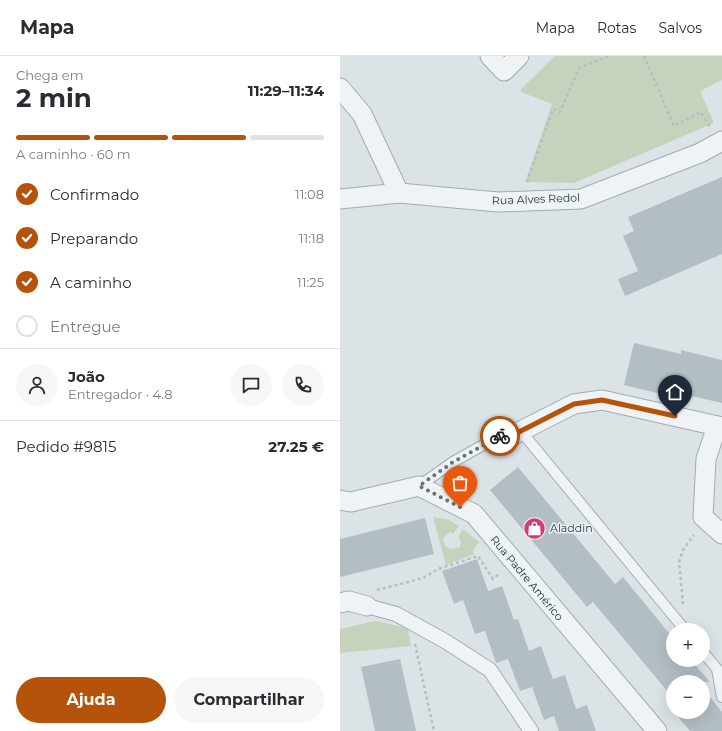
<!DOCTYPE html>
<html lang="pt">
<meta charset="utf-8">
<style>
:root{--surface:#fff;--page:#f7f7f7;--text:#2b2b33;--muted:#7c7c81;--line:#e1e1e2;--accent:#b45309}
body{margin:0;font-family:Montserrat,sans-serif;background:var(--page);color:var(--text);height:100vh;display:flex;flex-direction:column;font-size:15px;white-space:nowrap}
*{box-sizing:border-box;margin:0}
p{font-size:13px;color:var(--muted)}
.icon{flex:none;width:22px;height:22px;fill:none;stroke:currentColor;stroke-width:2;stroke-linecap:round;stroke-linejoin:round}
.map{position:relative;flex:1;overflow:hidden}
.panel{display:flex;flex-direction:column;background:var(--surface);width:340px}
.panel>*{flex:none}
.tools{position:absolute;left:326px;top:567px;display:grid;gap:8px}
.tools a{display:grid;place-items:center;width:44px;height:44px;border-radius:50%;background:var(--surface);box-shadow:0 4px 16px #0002;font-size:20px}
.pin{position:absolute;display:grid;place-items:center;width:34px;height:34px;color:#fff;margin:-41px -17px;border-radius:50% 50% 50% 0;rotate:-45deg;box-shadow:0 0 4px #0007}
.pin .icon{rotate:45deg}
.courier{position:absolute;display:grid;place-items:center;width:40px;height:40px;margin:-20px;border:3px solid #b45309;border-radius:50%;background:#fff;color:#222;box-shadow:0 1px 5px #0007}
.headline em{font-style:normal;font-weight:700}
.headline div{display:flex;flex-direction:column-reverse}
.headline{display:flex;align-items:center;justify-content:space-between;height:68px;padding:0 16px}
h1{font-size:26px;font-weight:700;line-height:30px}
.bar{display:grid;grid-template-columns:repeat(4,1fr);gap:6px 4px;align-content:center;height:48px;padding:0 16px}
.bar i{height:5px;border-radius:3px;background:var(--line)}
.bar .current{background:var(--accent)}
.bar p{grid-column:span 4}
.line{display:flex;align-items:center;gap:10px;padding:0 16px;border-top:1px solid var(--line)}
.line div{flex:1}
.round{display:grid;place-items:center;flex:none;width:42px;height:42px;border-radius:21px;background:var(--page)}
ol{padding:0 16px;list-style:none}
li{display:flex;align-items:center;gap:12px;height:44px}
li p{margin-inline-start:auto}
li .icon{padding:4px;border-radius:50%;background:var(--accent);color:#fff;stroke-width:4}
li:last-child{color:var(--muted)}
li i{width:22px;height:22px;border:2px solid var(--line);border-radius:50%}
.button{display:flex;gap:8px;margin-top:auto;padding:8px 16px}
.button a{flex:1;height:46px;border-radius:24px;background:var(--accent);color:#fff;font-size:16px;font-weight:700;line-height:46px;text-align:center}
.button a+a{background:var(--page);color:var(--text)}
header{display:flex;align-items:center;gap:24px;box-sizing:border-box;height:56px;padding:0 20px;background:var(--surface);border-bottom:1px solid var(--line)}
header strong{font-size:19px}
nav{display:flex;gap:22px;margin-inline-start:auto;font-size:14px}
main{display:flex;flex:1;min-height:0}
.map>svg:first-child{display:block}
.green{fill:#c7d2bd}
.building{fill:#b3bec4}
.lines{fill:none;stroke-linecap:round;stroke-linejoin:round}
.service-casing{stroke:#a1abb1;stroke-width:12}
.pedestrian-casing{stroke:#a1abb1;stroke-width:16}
.minor-casing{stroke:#a1abb1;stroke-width:21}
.path{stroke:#b6bec3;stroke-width:2.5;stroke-dasharray:3 3;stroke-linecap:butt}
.service{stroke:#eff3f6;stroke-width:10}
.pedestrian{stroke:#eff3f6;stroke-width:14}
.minor{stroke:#eff3f6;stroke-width:19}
.done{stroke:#65727a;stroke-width:4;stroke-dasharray:0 7.2}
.route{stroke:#b45309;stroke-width:5}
.labels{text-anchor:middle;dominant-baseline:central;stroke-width:3;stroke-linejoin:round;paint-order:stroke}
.street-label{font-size:11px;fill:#25353f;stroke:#ebf2f5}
.poi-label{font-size:11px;fill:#25353f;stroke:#ebf2f5;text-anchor:start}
</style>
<header>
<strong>Mapa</strong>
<nav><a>Mapa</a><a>Rotas</a><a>Salvos</a></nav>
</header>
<main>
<section class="panel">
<div class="headline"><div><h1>2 min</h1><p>Chega em</p></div><em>11:29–11:34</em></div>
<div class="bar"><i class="current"></i><i class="current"></i><i class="current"></i><i></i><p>A caminho · 60 m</p></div>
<ol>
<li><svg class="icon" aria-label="check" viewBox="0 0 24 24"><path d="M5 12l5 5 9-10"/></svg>Confirmado<p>11:08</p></li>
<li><svg class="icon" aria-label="check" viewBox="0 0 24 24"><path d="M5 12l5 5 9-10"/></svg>Preparando<p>11:18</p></li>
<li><svg class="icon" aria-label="check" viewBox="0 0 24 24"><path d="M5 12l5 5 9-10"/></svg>A caminho<p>11:25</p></li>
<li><i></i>Entregue</li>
</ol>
<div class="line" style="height:72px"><a class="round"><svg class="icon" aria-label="person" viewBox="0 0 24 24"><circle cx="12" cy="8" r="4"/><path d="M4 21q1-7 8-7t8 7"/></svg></a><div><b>João</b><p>Entregador · 4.8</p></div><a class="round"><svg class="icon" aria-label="chat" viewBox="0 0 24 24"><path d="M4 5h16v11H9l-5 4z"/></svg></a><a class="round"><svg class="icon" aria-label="phone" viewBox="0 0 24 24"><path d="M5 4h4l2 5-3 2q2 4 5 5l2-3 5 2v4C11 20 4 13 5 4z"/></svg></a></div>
<div class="line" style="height:52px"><div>Pedido #9815</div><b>27.25 €</b></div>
<div class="button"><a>Ajuda</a><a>Compartilhar</a></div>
</section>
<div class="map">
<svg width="382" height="675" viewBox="0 0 382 675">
<rect width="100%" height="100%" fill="#dce3e7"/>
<g class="green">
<polygon points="215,0 382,0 382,24 360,35 374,67 234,127 185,126 212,48 181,36 181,33"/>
<polygon points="93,461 109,464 119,470 113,478 110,476 103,482 105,490 110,493 120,491 121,485 118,481 123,473 139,486 133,494 134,498 106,509"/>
<polygon points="35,565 68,572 71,590 0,597 0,573"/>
</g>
<g class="building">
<polygon points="382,121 382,198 285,240 278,223 298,215 283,180 294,175 288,161"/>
<polygon points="294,287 341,298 341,294 382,304 382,347 330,335 329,340 284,329"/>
<polygon points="178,411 275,528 283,521 333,582 333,604 351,604 370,626 333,626 333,642 253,546 247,551 150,434"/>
<polygon points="85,462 94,498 0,521 0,483"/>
<polygon points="137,503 148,535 162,530 174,564 178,563 189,595 201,590 213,623 225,619 236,653 247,649 256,675 219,675 214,660 204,664 192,631 180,635 168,603 156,607 145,575 135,578 123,544 114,548 102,515"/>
<polygon points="60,603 76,675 35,675 21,611"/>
<polygon points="363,632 382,656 382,675 350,675 334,656 363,656"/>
</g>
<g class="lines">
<defs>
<g id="service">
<polyline points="79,430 113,406 161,379 185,380 345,574"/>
<polyline points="363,596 377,613 382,641"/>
</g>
<polyline id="pedestrian" points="27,550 56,558 105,585 150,614 191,675"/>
<g id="minor">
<polyline points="150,0 164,15 179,0"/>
<polyline points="0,32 22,58 59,137"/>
<polyline points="0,143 59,137 158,146 241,143 360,97 382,85"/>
<polyline points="377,370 366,403 363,461 382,478"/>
<polyline points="171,380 234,348 262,344 382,371"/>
<polyline points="0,444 11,446 79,430 134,458 317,675"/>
<polyline points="0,547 9,545 27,550"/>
</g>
</defs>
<use href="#service" class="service-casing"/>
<use href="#pedestrian" class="pedestrian-casing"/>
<use href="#minor" class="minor-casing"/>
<g class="path">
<polyline points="304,0 334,70 361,56 370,71"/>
<polyline points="187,126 213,53 220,56 239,12 269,0"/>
<polyline points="37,534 83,522 98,513 138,500 153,523 160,517"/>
<polyline points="343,548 339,506 343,494 354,479"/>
<polyline points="75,588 94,675"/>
</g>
<use href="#service" class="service"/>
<use href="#pedestrian" class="pedestrian"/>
<use href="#minor" class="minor"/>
</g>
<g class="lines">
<polyline class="done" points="120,451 79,430 113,406 160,380"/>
<polyline class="route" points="160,380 171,380 234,348 262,344 335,360"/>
</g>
<defs>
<symbol id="shop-disc" viewBox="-11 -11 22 22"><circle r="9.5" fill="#d63778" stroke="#ebf2f5"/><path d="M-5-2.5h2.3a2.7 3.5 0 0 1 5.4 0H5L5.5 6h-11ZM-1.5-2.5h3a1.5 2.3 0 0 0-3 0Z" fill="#fff"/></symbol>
</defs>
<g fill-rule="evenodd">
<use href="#shop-disc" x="182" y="460" width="25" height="25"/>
</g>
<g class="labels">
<g class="street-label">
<text transform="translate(196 143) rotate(-2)">Rua Alves Redol</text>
<text transform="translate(187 522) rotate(50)">Rua Padre Américo</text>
</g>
<g class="poi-label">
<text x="210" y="472">Aladdin</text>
</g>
</g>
</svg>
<div class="tools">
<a>+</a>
<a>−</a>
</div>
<div class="pin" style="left:120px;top:451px;background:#ea580c"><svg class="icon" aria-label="bag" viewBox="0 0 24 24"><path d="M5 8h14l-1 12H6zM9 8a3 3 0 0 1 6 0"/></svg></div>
<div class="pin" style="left:335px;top:360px;background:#1f2937"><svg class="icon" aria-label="home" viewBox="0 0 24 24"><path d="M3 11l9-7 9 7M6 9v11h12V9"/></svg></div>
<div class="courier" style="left:160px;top:380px"><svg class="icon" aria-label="bike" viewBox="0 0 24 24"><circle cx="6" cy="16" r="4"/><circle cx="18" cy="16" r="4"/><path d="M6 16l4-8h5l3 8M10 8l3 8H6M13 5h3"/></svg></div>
</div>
</main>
